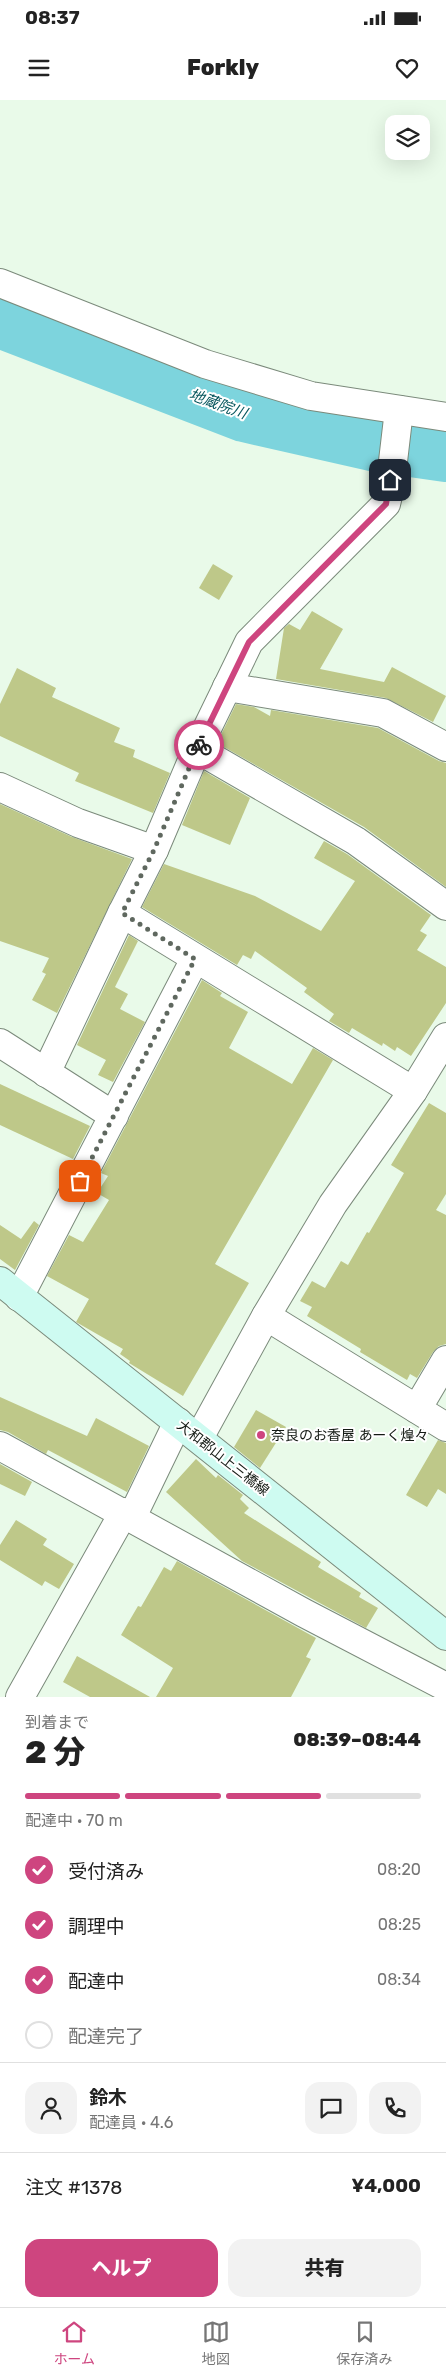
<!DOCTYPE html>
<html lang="ja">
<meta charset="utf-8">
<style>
:root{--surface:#fff;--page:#f2f2f2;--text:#222;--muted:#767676;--line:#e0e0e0;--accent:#ce457f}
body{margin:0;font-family:Rubik,"Noto Sans JP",sans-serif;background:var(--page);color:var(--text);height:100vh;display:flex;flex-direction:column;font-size:19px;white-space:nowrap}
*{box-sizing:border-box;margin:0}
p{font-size:16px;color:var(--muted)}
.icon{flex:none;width:28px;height:28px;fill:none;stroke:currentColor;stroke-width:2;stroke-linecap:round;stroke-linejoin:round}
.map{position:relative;height:1597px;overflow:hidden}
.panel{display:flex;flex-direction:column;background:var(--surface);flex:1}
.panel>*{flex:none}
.tools{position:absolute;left:385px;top:15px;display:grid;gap:10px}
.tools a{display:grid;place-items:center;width:45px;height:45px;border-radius:10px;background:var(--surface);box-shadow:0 5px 20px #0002;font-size:25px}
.pin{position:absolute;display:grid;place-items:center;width:42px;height:42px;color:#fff;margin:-21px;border-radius:10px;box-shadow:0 2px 8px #0006}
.courier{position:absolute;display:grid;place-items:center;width:50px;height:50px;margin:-25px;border:4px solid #ce457f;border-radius:50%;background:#fff;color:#222;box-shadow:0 1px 6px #0007}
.headline em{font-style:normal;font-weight:800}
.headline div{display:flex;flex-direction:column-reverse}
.headline{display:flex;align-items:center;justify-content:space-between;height:85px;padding:0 25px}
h1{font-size:32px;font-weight:800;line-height:38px}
.bar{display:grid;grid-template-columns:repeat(4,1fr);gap:8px 5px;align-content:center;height:60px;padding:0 25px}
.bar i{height:6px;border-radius:4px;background:var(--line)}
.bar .active{background:var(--accent)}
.bar p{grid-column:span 4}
.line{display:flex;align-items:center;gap:12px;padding:0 25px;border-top:1px solid var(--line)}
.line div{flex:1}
.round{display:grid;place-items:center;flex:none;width:52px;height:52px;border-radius:15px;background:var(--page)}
ol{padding:0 25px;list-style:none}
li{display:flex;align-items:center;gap:15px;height:55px}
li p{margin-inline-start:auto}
li .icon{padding:5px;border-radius:50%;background:var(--accent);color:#fff;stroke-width:4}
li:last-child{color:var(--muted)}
li i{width:28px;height:28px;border:2px solid var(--line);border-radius:50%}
.cta{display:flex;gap:10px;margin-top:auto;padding:10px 25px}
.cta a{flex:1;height:58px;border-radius:15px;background:var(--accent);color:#fff;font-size:20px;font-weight:800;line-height:58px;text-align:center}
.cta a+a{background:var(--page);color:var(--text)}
.status{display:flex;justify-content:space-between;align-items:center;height:35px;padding:0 25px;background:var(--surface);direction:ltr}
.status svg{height:14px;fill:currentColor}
header{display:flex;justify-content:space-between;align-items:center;height:65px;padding:0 25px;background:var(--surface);font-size:22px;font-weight:800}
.dock{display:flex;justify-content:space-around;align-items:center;height:70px;border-top:1px solid var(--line);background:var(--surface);font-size:14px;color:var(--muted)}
.dock a{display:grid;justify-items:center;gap:2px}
.dock .active{color:var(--accent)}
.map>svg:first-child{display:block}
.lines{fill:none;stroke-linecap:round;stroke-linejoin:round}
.river{stroke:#7dd4dd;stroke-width:54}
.building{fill:#bec889}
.minor-casing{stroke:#7b8a7b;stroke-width:30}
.secondary-casing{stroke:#7b8a7b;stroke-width:30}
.minor{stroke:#fff;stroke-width:28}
.secondary{stroke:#cefbf1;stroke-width:28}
.done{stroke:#5f685f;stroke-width:5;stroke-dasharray:0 9}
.route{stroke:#ce457f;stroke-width:6}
.poi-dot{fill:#ce457f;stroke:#fff;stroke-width:2}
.labels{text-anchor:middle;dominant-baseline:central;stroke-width:4;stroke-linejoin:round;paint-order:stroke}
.poi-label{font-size:14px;fill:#141a14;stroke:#fff;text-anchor:start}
.street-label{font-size:14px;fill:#141a14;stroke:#fff}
.water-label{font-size:15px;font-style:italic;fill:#06565d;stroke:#fff}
</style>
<div class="status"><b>08:37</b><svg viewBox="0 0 49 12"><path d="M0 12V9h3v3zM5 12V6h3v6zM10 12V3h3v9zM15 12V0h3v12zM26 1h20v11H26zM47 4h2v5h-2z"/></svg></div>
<header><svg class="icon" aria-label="menu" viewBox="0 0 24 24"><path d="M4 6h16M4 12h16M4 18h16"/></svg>Forkly<svg class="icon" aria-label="heart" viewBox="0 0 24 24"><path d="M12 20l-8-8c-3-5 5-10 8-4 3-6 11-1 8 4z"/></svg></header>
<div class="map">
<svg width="446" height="1597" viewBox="0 0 446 1597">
<rect width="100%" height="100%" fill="#e9fae9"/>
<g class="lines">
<polyline class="river" points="0,221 244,315 376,345 446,355"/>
</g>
<g class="building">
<polygon points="213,464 233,476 219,500 199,488"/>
<polygon points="312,511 343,529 320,569 384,582 392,567 446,596 433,622 386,598 276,579 284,528 289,524 300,530"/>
<polygon points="17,568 56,588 52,597 120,628 114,642 135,650 133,657 170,673 153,713 75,681 79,673 0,636 0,604"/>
<polygon points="236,604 254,607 270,616 271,610 378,628 439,661 446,663 446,787 364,727 217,643"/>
<polygon points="204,671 250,698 230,745 182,725"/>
<polygon points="0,704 72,737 132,759 57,913 32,900 46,874 42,872 49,858 0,841"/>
<polygon points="324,741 347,754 431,815 420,831 427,835 417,850 446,867 446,903 411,956 397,947 395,951 383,943 382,946 352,928 349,933 329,921 334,914 304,892 307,888 255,851 251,859 243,855 237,865 142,807 164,764 255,796 321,831 355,781 314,758"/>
<polygon points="129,835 138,841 115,887 128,894 120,909 145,922 113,982 98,975 106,960 77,945"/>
<polygon points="202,880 222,893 220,896 248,912 229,948 292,984 313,948 333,960 215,1164 249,1183 183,1296 129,1263 130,1261 120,1254 123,1249 76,1222 89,1199 47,1176 69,1135 83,1142 109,1100 97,1093 108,1076 101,1073"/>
<polygon points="0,984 90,1026 73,1059 0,1025"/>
<polygon points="429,1003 446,1013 446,1094 436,1110 446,1115 446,1244 439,1246 433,1252 417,1278 410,1274 407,1280 360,1252 361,1249 307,1216 312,1207 300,1201 312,1181 325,1188 341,1161 348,1165 367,1132 369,1133 404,1073 391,1065"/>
<polygon points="34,1121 39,1125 15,1170 0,1159 0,1125 21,1139"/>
<polygon points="0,1297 87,1336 96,1318 149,1346 127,1392 48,1350 46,1354 8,1332 0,1330"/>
<polygon points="256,1310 286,1327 260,1368 234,1347"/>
<polygon points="438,1340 446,1343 446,1394 438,1389 427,1407 406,1395"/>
<polygon points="196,1359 216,1378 218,1375 243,1395 240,1399 249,1408 244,1413 321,1462 318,1467 361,1493 359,1497 378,1508 366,1528 242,1461 166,1392"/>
<polygon points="0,1364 32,1382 25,1396 0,1384"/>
<polygon points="16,1420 47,1439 43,1445 74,1464 59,1489 45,1481 42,1486 0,1460 0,1445"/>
<polygon points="177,1461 316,1538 306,1557 311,1559 291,1597 156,1597 173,1568 121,1535 138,1506 141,1507 164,1467 171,1471"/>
<polygon points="77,1556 150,1597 90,1597 63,1582"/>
</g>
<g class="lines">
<defs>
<g id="minor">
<polyline points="0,183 205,264 311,296 446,317"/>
<polyline points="399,310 390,387 386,404 249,542 197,649 154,750 122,813 413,991"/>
<polyline points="227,587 383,613 446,647"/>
<polyline points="197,649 356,741 446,806"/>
<polyline points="0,687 78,723 154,750"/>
<polyline points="0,943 114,1016"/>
<polyline points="46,973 122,813"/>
<polyline points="19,1197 195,859"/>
<polyline points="266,1216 446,1327"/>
<polyline points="417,1309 446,1260"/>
<polyline points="199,1338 266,1216 333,1104 413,991 446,937"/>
<polyline points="0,1346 304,1513 446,1587"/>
<polyline points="132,1417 178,1322"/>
<polyline points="20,1597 124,1412"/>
</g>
<polyline id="secondary" points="0,1181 446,1536"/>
</defs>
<use href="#minor" class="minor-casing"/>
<use href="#secondary" class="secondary-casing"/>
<use href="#minor" class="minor"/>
<use href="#secondary" class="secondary"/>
</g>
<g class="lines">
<polyline class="done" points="80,1081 195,859 122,813 154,750 199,645"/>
<polyline class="route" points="199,645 249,542 386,404 390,380"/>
</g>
<circle class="poi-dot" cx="261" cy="1335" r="5"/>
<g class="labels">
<g class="poi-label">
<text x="271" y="1335">奈良のお香屋 あーく煌々</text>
</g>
<g class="street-label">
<text transform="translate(223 1358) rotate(38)">大和郡山上三橋線</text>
</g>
<g class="water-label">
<text transform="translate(218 304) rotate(20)">地蔵院川</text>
</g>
</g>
</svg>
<div class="tools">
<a><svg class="icon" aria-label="layers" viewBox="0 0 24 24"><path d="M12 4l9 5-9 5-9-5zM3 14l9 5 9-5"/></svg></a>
</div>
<div class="pin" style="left:80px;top:1081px;background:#ea580c"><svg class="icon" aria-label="bag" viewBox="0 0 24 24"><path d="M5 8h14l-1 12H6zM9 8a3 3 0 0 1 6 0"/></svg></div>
<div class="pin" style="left:390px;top:380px;background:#1f2937"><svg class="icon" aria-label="home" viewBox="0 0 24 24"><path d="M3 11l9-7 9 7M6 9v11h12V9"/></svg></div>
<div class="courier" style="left:199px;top:645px"><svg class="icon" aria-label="bike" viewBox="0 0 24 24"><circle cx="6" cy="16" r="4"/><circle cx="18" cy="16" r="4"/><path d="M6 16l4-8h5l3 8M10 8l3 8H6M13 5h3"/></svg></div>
</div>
<section class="panel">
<div class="headline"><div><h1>2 分</h1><p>到着まで</p></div><em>08:39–08:44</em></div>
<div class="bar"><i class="active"></i><i class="active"></i><i class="active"></i><i></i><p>配達中 · 70 m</p></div>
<ol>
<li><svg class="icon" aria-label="check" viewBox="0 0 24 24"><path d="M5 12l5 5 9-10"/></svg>受付済み<p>08:20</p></li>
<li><svg class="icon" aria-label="check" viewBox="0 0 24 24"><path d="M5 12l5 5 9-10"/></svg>調理中<p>08:25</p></li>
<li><svg class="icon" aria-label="check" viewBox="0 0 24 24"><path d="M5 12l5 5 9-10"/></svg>配達中<p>08:34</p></li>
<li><i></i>配達完了</li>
</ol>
<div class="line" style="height:90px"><a class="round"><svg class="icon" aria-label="person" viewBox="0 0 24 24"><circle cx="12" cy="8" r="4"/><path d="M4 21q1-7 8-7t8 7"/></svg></a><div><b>鈴木</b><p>配達員 · 4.6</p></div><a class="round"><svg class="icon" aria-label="chat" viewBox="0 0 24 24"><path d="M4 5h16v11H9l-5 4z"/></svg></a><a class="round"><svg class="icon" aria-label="phone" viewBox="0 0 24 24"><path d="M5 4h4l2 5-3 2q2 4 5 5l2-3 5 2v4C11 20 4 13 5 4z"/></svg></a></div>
<div class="line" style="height:65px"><div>注文 #1378</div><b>¥4,000</b></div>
<div class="cta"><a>ヘルプ</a><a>共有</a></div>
</section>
<nav class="dock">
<a class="active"><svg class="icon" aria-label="home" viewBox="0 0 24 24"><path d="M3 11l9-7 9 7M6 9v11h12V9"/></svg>ホーム</a>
<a><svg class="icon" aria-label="map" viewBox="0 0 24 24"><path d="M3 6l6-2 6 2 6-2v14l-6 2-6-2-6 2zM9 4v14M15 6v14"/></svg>地図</a>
<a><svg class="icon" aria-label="saved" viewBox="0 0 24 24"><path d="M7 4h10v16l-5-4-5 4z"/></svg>保存済み</a>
</nav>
